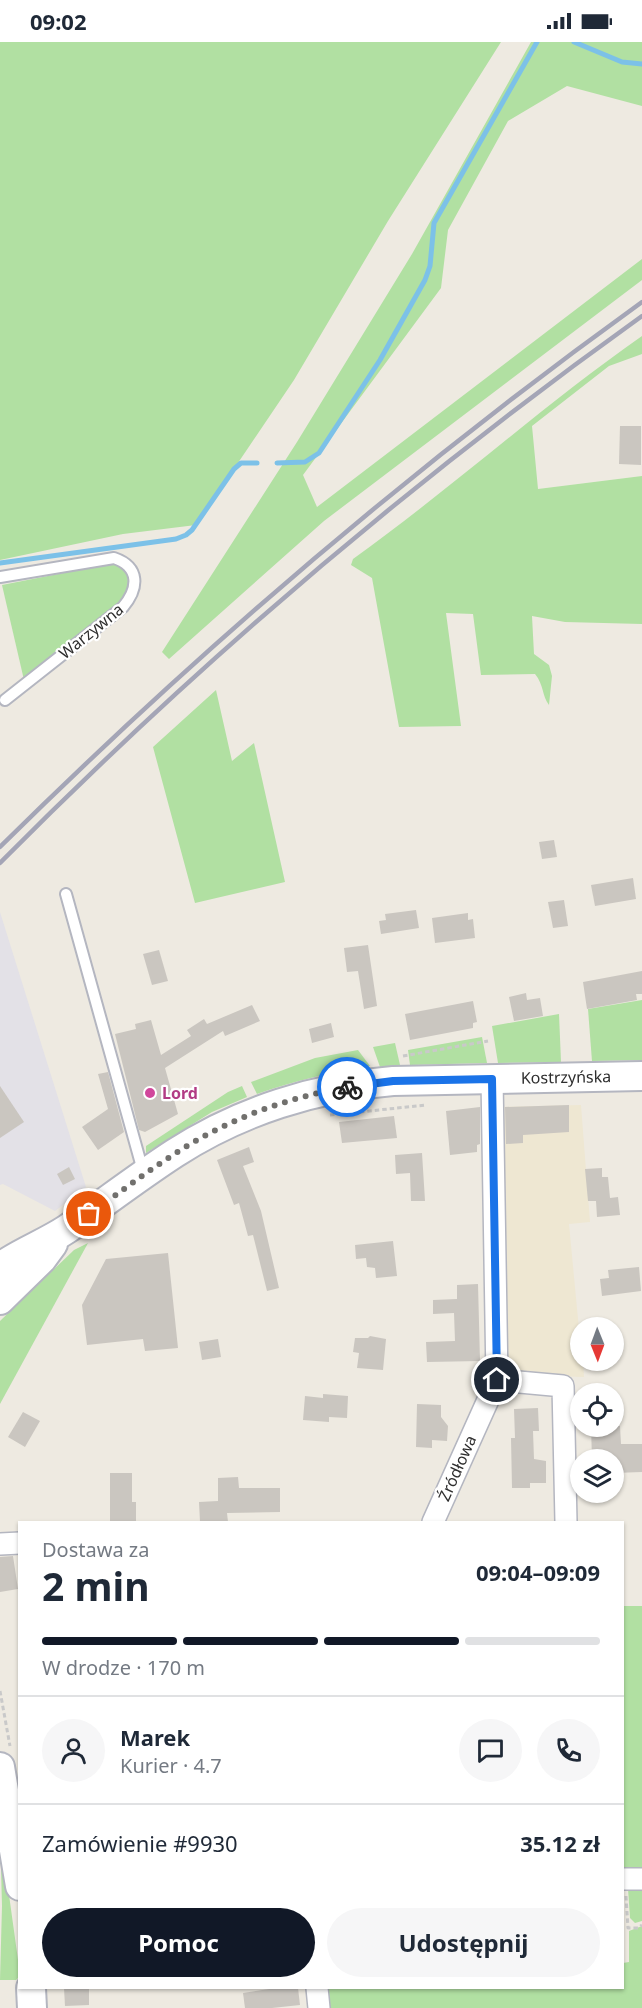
<!DOCTYPE html>
<html lang="pl">
<meta charset="utf-8">
<style>
:root{--surface:#fff;--page:#f6f6f7;--text:#1f2937;--muted:#747a83;--line:#e0e1e3;--accent:#111827}
body{margin:0;font-family:"Noto Sans",sans-serif;background:var(--page);color:var(--text);height:100vh;display:flex;flex-direction:column;font-size:22px;white-space:nowrap}
*{box-sizing:border-box;margin:0}
p{font-size:20px;color:var(--muted)}
.icon{flex:none;width:33px;height:33px;fill:none;stroke:currentColor;stroke-width:2;stroke-linecap:round;stroke-linejoin:round}
.map{position:relative;flex:1;overflow:hidden}
.details{position:absolute;left:18px;top:1479px;width:606px;height:468px;display:flex;flex-direction:column;background:var(--surface);border-radius:0px;box-shadow:0 2px 4px #0004}
.details>*{flex:none}
.needle{width:39px;rotate:179deg}
.controls{position:absolute;left:570px;top:1275px;display:grid;gap:12px}
.controls a{display:grid;place-items:center;width:54px;height:54px;border-radius:50%;background:var(--surface);box-shadow:0 2px 4px #0004;font-size:30px}
.pin{position:absolute;display:grid;place-items:center;width:51px;height:51px;color:#fff;margin:-26px;border:3px solid #fff;border-radius:50%;box-shadow:0 2px 6px #0007}
.courier{position:absolute;display:grid;place-items:center;width:60px;height:60px;margin:-30px;border:4px solid #1a73e8;border-radius:50%;background:#fff;color:#222;box-shadow:0 2px 8px #0007}
.headline em{font-style:normal;font-weight:700}
.headline div{display:flex;flex-direction:column-reverse}
.headline{display:flex;align-items:center;justify-content:space-between;height:102px;padding:0 24px}
h1{font-size:39px;font-weight:700;line-height:45px}
.bar{display:grid;grid-template-columns:repeat(4,1fr);gap:9px 6px;align-content:center;height:72px;padding:0 24px}
.bar i{height:8px;border-radius:4px;background:var(--line)}
.bar .selected{background:var(--accent)}
.bar p{grid-column:span 4}
.line{display:flex;align-items:center;gap:15px;padding:0 24px;border-top:2px solid var(--line)}
.line div{flex:1}
.round{display:grid;place-items:center;flex:none;width:63px;height:63px;border-radius:32px;background:var(--page)}
.cta{display:flex;gap:12px;margin-top:auto;padding:12px 24px}
.cta a{flex:1;height:69px;border-radius:36px;background:var(--accent);color:#fff;font-size:24px;font-weight:700;line-height:69px;text-align:center}
.cta a+a{background:var(--page);color:var(--text)}
.status{display:flex;justify-content:space-between;align-items:center;height:42px;padding:0 30px;background:var(--surface);direction:ltr}
.status svg{height:16px;fill:currentColor}
.map>svg:first-child{display:block}
.industrial{fill:#e3e1e7}
.education{fill:#eee7d2}
.green{fill:#b1e0a2}
.lines{fill:none;stroke-linecap:round;stroke-linejoin:round}
.stream{stroke:#7cc1e8;stroke-width:5}
.building{fill:#cac6c0}
.lane-casing{stroke:#b4b6c0;stroke-width:14}
.street-casing{stroke:#b4b6c0;stroke-width:24}
.secondary-casing{stroke:#b4b6c0;stroke-width:32}
.path{stroke:#c9c9c9;stroke-width:3;stroke-dasharray:4.5 3;stroke-linecap:butt}
.lane{stroke:#fff;stroke-width:10}
.street{stroke:#fff;stroke-width:21}
.secondary{stroke:#fff;stroke-width:28}
.rail{stroke:#a4a5b6;stroke-width:4.5}
.done{stroke:#71706d;stroke-width:6;stroke-dasharray:0 10.8}
.route{stroke:#1a73e8;stroke-width:8}
.hotel-dot{fill:#d1479c;stroke:#fff;stroke-width:2}
.labels{text-anchor:middle;dominant-baseline:central;stroke-width:4.5;stroke-linejoin:round;paint-order:stroke}
.street-label{font-size:16px;fill:#2e2e2e;stroke:#fff}
.hotel-label{font-size:16px;font-weight:bold;fill:#b23c85;stroke:#fff;text-anchor:start}
</style>
<div class="status"><b>09:02</b><svg viewBox="0 0 49 12"><path d="M0 12V9h3v3zM5 12V6h3v6zM10 12V3h3v9zM15 12V0h3v12zM26 1h20v11H26zM47 4h2v5h-2z"/></svg></div>
<div class="map">
<svg width="642" height="1966" viewBox="0 0 642 1966">
<rect width="100%" height="100%" fill="#eeeae1"/>
<polygon class="industrial" points="0,870 86,1145 55,1169 3,1142 0,1143"/>
<polygon class="education" points="581,1063 590,1180 569,1182 580,1298 580,1318 583,1319 584,1335 518,1333 503,1315 498,1065"/>
<g class="green">
<polygon points="0,0 501,0 388,179 294,338 196,483 123,492 0,518"/>
<polygon points="531,0 642,0 642,64 567,44 508,79 448,188 441,246 303,433 317,465 642,217 642,238 324,479 169,617 162,610 297,400 412,212"/>
<path d="M642,294V312L609,324L532,384L538,447L642,434V582L565,580L532,574L534,612L549,623L552,634L549,663C542,654 544,643 535,632L481,633L473,572L446,571L461,684L399,685L372,536L351,523L353,517C452,446 542,364 642,294Z"/>
<polygon points="114,521 127,531 129,547 123,561 24,638 2,543"/>
<polygon points="216,648 232,719 254,701 285,840 195,861 153,705"/>
<polygon points="642,958 642,1018 592,1019 588,967"/>
<polygon points="559,972 561,1020 498,1021 492,984"/>
<polygon points="482,995 487,1021 410,1023 408,1008"/>
<polygon points="395,1001 400,1023 380,1025 373,1005"/>
<path d="M358,1008L370,1024C331,1030 294,1039 257,1052L251,1040L315,1016Z"/>
<polygon points="242,1044 247,1055 212,1070 146,1111 146,1104 228,1050"/>
<polygon points="88,1201 0,1362 0,1279 74,1208"/>
<rect x="623" y="1564" width="19" height="261"/>
<polygon points="0,1788 19,1925 19,1935 16,1938 0,1938 2,1864"/>
<polygon points="642,1845 642,1879 635,1881 630,1876 628,1846"/>
<polygon points="642,1884 642,1966 330,1966 327,1946 622,1946 623,1921 629,1920 629,1889"/>
</g>
<g class="lines">
<g class="stream">
<polyline points="574,0 622,20 642,22"/>
<polyline points="277,421 305,420 319,411 380,318 425,238 430,224 434,181 537,0"/>
<polyline points="0,521 176,497 186,493 192,488 234,427 241,421 257,421"/>
</g>
</g>
<g class="building">
<polygon points="620,384 641,384 641,423 619,422"/>
<polygon points="554,798 557,815 542,817 539,800"/>
<polygon points="633,836 636,857 595,864 591,843"/>
<polygon points="564,858 568,884 553,886 548,860"/>
<polygon points="416,868 419,886 381,892 379,879 386,878 385,872"/>
<polygon points="468,871 468,878 473,877 475,896 435,901 432,876"/>
<polygon points="368,903 377,964 364,967 358,929 347,930 344,906"/>
<polygon points="159,908 168,939 152,943 143,912"/>
<polygon points="642,929 642,952 636,952 637,958 587,967 583,940"/>
<polygon points="526,951 527,958 540,956 543,974 514,979 509,955"/>
<polygon points="473,959 477,980 473,981 473,986 410,998 405,972"/>
<polygon points="252,963 260,979 225,994 223,989 165,1026 178,1072 145,1090 139,1088 115,992 136,987 135,982 151,978 161,1013 191,994 187,988 204,977 207,982"/>
<polygon points="331,981 334,995 312,1001 309,987"/>
<polygon points="108,1030 124,1090 98,1108 82,1085 108,1067 98,1032"/>
<polygon points="0,1044 24,1080 0,1096"/>
<polygon points="569,1063 569,1090 523,1093 523,1101 506,1102 505,1065"/>
<polygon points="480,1065 480,1102 477,1103 477,1110 450,1113 446,1069"/>
<polygon points="394,1074 397,1096 342,1101 339,1080"/>
<polygon points="249,1105 254,1120 243,1124 261,1169 279,1246 267,1249 253,1193 248,1194 239,1161 234,1163 217,1118"/>
<polygon points="422,1111 425,1159 411,1159 410,1131 396,1132 395,1113"/>
<polygon points="69,1125 75,1137 63,1143 57,1132"/>
<polygon points="602,1126 602,1135 608,1135 610,1156 618,1155 620,1173 597,1175 596,1159 588,1159 585,1127"/>
<polygon points="393,1199 397,1234 376,1236 375,1226 367,1225 366,1216 356,1217 355,1203"/>
<polygon points="168,1211 178,1306 145,1309 143,1297 87,1303 82,1263 106,1217"/>
<polygon points="639,1225 641,1249 602,1254 600,1237 609,1236 608,1228"/>
<polygon points="478,1242 480,1319 427,1320 426,1300 455,1299 454,1271 433,1272 433,1258 457,1257 457,1243"/>
<polygon points="370,1294 386,1297 383,1328 357,1326 359,1311 353,1310 355,1296 368,1296"/>
<polygon points="218,1297 221,1315 202,1318 199,1300"/>
<polygon points="323,1352 348,1354 347,1376 329,1375 329,1380 303,1378 305,1354 323,1356"/>
<polygon points="417,1362 441,1363 441,1375 448,1384 447,1399 432,1398 432,1406 416,1405"/>
<polygon points="538,1366 539,1389 533,1389 534,1417 546,1419 546,1441 530,1441 530,1446 512,1446 511,1396 515,1396 514,1367"/>
<polygon points="23,1370 40,1379 25,1405 8,1395"/>
<polygon points="591,1384 620,1384 621,1402 642,1402 642,1430 614,1431 614,1418 592,1418"/>
<polygon points="110,1431 132,1431 132,1460 136,1460 136,1480 110,1480"/>
<polygon points="238,1435 239,1446 280,1446 280,1470 227,1471 228,1480 200,1480 199,1460 218,1459 218,1436"/>
<polygon points="13,1514 18,1547 0,1550 0,1515"/>
<polygon points="64,1946 89,1946 89,1963 65,1964"/>
<polygon points="276,1946 298,1946 300,1963 272,1966 245,1966 243,1951"/>
</g>
<g class="lines">
<defs>
<g id="lane">
<path d="M0,535L114,516C140,525 139,546 123,565L5,658"/>
<polyline points="66,852 143,1129"/>
</g>
<g id="street">
<polyline points="497,1338 563,1344 566,1480"/>
<polyline points="433,1480 497,1338 492,1037"/>
<polyline points="0,1502 20,1501"/>
<polyline points="622,1837 642,1837"/>
<polyline points="317,1946 319,1966"/>
</g>
<g id="secondary">
<path d="M0,1225C21,1210 46,1201 67,1187C103,1162 138,1135 175,1111C240,1069 316,1045 393,1039L642,1034"/>
<polyline points="0,1258 42,1217 53,1202"/>
<polyline points="0,1725 20,1844"/>
<polyline points="31,1946 32,1966"/>
</g>
</defs>
<use href="#lane" class="lane-casing"/>
<use href="#street" class="street-casing"/>
<use href="#secondary" class="secondary-casing"/>
<g class="path">
<polyline points="403,1014 488,999"/>
<polyline points="330,1073 427,1063"/>
<polyline points="0,1649 10,1704"/>
<polyline points="626,1854 628,1886 638,1886 642,1883"/>
</g>
<use href="#lane" class="lane"/>
<use href="#street" class="street"/>
<use href="#secondary" class="secondary"/>
<g class="rail">
<path d="M0,805C200,607 413,425 642,260"/>
<path d="M0,821C198,621 413,438 642,274"/>
</g>
</g>
<g class="lines">
<path class="done" d="M89,1172C118,1152 146,1130 176,1111C228,1077 286,1056 347,1045"/>
<polyline class="route" points="347,1045 393,1039 492,1037 497,1338"/>
</g>
<circle class="hotel-dot" cx="150" cy="1051" r="6"/>
<g class="labels">
<g class="street-label">
<text transform="translate(91 589) rotate(-39)">Warzywna</text>
<text transform="translate(566 1035) rotate(-1)">Kostrzyńska</text>
<text transform="translate(457 1426) rotate(-66)">Źródłowa</text>
</g>
<g class="hotel-label">
<text x="162" y="1051">Lord</text>
</g>
</g>
</svg>
<div class="controls">
<a><svg class="needle" viewBox="-14 -14 28 28"><path d="M0-13l5 13h-10z" fill="#e53935"/><path d="M0 13l5-13h-10z" fill="#747a83"/></svg></a>
<a><svg class="icon" aria-label="locate" viewBox="0 0 24 24"><circle cx="12" cy="12" r="6"/><path d="M12 2v4M12 18v4M2 12h4M18 12h4"/></svg></a>
<a><svg class="icon" aria-label="layers" viewBox="0 0 24 24"><path d="M12 4l9 5-9 5-9-5zM3 14l9 5 9-5"/></svg></a>
</div>
<div class="pin" style="left:89px;top:1172px;background:#ea580c"><svg class="icon" aria-label="bag" viewBox="0 0 24 24"><path d="M5 8h14l-1 12H6zM9 8a3 3 0 0 1 6 0"/></svg></div>
<div class="pin" style="left:497px;top:1338px;background:#1f2937"><svg class="icon" aria-label="home" viewBox="0 0 24 24"><path d="M3 11l9-7 9 7M6 9v11h12V9"/></svg></div>
<div class="courier" style="left:347px;top:1045px"><svg class="icon" aria-label="bike" viewBox="0 0 24 24"><circle cx="6" cy="16" r="4"/><circle cx="18" cy="16" r="4"/><path d="M6 16l4-8h5l3 8M10 8l3 8H6M13 5h3"/></svg></div>
<section class="details">
<div class="headline"><div><h1>2 min</h1><p>Dostawa za</p></div><em>09:04–09:09</em></div>
<div class="bar"><i class="selected"></i><i class="selected"></i><i class="selected"></i><i></i><p>W drodze · 170 m</p></div>
<div class="line" style="height:108px"><a class="round"><svg class="icon" aria-label="person" viewBox="0 0 24 24"><circle cx="12" cy="8" r="4"/><path d="M4 21q1-7 8-7t8 7"/></svg></a><div><b>Marek</b><p>Kurier · 4.7</p></div><a class="round"><svg class="icon" aria-label="chat" viewBox="0 0 24 24"><path d="M4 5h16v11H9l-5 4z"/></svg></a><a class="round"><svg class="icon" aria-label="phone" viewBox="0 0 24 24"><path d="M5 4h4l2 5-3 2q2 4 5 5l2-3 5 2v4C11 20 4 13 5 4z"/></svg></a></div>
<div class="line" style="height:78px"><div>Zamówienie #9930</div><b>35.12 zł</b></div>
<div class="cta"><a>Pomoc</a><a>Udostępnij</a></div>
</section>
</div>
